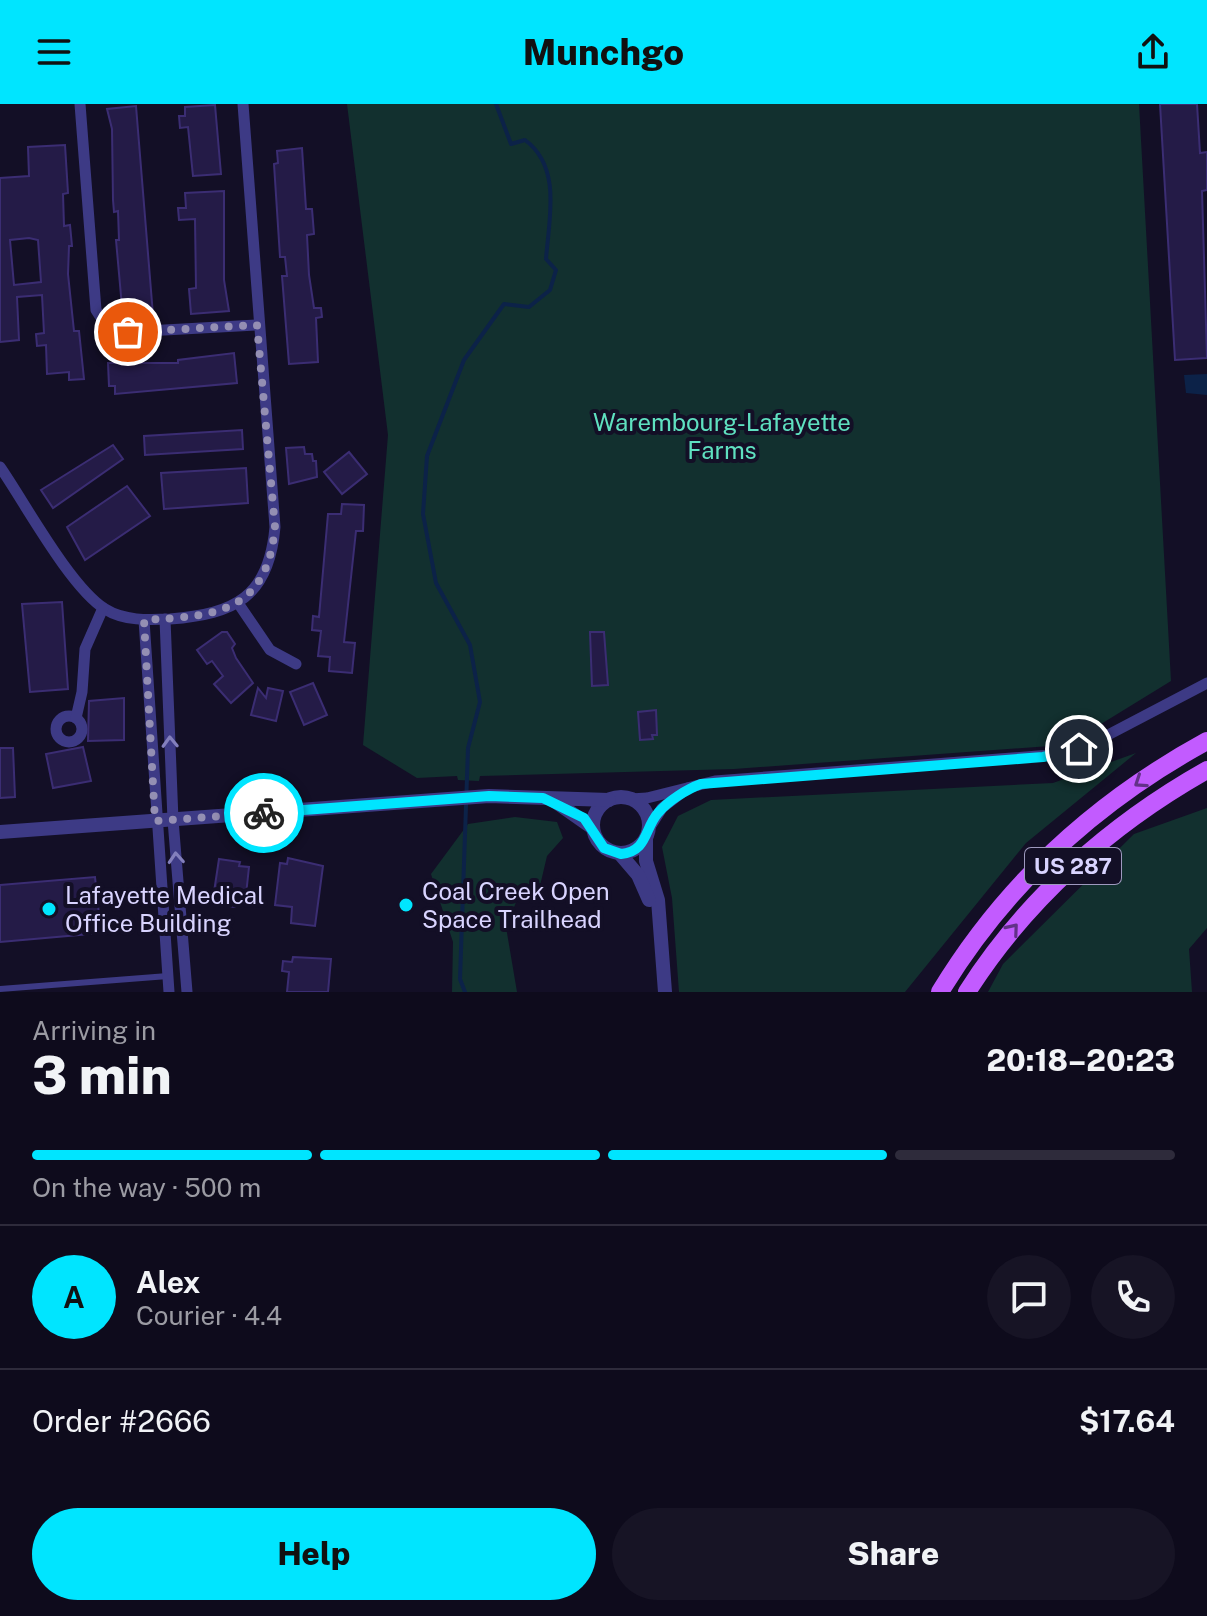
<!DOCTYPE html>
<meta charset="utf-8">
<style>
:root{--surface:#0e0b1c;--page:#171425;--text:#f1f3f6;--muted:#9b9ba3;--line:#2e2b3b;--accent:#00e5ff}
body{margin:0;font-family:"Public Sans",sans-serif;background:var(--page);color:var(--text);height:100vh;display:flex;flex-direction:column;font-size:30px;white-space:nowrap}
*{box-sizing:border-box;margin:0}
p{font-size:26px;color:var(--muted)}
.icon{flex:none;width:44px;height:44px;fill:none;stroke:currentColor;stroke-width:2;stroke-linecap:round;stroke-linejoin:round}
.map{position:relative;height:888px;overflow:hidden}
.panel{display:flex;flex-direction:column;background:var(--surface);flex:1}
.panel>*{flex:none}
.pin{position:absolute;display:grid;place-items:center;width:68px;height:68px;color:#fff;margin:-34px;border:4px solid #fff;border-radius:50%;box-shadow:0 2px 8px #0007}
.courier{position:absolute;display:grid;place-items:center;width:80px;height:80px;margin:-40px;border:6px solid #00e5ff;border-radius:50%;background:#fff;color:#222;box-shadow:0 2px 10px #0007}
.overview em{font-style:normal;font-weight:800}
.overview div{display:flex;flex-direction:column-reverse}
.overview{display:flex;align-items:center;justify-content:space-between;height:136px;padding:0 32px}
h1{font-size:52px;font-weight:800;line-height:60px}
.bar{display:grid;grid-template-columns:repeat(4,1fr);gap:12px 8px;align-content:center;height:96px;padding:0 32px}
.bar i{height:10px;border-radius:6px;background:var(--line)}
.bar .on{background:var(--accent)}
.bar p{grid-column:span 4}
.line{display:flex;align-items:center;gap:20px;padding:0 32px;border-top:2px solid var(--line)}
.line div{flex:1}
.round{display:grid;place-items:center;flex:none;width:84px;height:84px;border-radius:42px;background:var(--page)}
.action{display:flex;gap:16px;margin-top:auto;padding:16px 32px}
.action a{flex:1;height:92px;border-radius:48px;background:var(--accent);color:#111;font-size:32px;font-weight:800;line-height:92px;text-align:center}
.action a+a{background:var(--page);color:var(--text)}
header{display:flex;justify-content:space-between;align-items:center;height:104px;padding:0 32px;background:var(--accent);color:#111;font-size:36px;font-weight:800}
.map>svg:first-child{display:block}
.green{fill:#12302f}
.water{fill:#0c2248}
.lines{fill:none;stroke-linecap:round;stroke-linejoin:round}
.stream{stroke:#0c2248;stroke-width:4}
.building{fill:#241b47;stroke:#3b2d73;stroke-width:2;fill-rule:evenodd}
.service{stroke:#3d3a85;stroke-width:6}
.minor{stroke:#3d3a85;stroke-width:11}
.tertiary{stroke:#3d3a85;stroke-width:14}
.primary{stroke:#c25bff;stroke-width:18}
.oneway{stroke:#837fbc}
.oneway2{stroke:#623188}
.done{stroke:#948fb3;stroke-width:8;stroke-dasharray:0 14.4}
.route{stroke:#00e5ff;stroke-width:10}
.poi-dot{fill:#00e5ff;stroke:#130f26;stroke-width:3}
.labels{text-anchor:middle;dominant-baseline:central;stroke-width:8;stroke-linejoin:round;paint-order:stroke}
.shield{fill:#130f26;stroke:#9e99be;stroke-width:2}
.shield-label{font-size:22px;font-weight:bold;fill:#d9d4ff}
.park-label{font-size:24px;fill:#5fe0c0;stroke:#130f26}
.poi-label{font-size:24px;fill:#d9d4ff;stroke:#130f26;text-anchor:start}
</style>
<header><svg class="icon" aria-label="menu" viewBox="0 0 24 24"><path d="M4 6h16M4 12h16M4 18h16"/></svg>Munchgo<svg class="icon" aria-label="share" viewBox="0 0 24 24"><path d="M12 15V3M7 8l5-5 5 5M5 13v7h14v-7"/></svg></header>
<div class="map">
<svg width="1207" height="888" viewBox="0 0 1207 888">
<rect width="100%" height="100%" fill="#130f26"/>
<g class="green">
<polygon points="347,0 1139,0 1171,577 1088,628 1050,642 734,665 480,672 479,677 458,676 457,672 417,674 363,641 388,331"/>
<polygon points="1136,649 1026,739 905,888 679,888 672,794 662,743 678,712 711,696 1053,679"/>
<polygon points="1207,704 1207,824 1189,845 1192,888 988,888 1003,860 1134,730"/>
<polygon points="515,713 557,718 563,734 547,752 539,786 519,791 506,823 517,888 452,888 453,838 431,770 468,720"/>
</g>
<polygon class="water" points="1207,270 1207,291 1186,289 1184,271"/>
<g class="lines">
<path class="stream" d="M465,888L460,875L468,644L480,598L470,541L436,479L423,410L427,352L464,256L504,200L529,203L550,186L556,166L546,155C549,115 562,63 525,36L511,40L496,0"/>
</g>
<g class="building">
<polygon points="1160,0 1197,0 1200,49 1207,48 1207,86 1202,87 1207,254 1175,256"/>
<polygon points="215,1 221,70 193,72 188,23 180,24 179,12 185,12 185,3"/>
<polygon points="136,2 153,211 123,214 116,136 119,136 118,107 114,108 113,96 112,25 107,5"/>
<path d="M65,41L68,89L63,90L64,122L70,121L72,142H69L68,170L74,227H79L84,275L69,276V268L47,270L46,241L37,242L36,230L44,229L42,191L17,193L19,236L0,238V74L29,72L28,43ZM29,134L38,136L41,178L14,181L10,136Z"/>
<polygon points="302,44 306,105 312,105 314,130 307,131 309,171 314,204 321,204 322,213 316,214 318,258 289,260 282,172 287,172 285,153 280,153 274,60 278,59 277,47"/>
<polygon points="224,87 224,176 229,207 191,210 189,185 196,184 195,115 179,116 178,104 186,104 185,89"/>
<polygon points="234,249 237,279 115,290 115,282 109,282 108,259 178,259 178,256"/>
<polygon points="242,326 243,345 145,351 144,332"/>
<polygon points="113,341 123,355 53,404 41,386"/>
<polygon points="304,343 305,350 312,350 313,357 316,357 317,373 289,380 286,344"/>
<polygon points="349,348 367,370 342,390 324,368"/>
<polygon points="246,364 248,399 164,405 161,369"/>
<polygon points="127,382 150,412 85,456 67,423"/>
<polygon points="342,400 364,401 363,427 356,427 344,538 355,539 352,569 329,567 330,553 318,552 321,527 312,526 313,512 319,513 328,410 341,410"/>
<polygon points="62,498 68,585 30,588 22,500"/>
<polygon points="222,528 227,528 235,540 232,544 236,554 253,579 231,599 214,580 223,572 212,557 207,560 197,546"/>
<polygon points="590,528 604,528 608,581 592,582"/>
<polygon points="313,579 327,611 304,621 290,588"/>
<polygon points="258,584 266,594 268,584 283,587 276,617 251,611"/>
<polygon points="124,594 124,636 88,637 89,597"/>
<polygon points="656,606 657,631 652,631 653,635 640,636 638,608"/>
<polygon points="83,643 91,677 53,684 46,650"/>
<polygon points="0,644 13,644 15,693 0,694"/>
<polygon points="288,754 323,762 315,822 291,819 292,803 275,801 280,759 287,760"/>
<polygon points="219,755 240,758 239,762 249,763 245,800 235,799 235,803 212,801"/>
<polygon points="95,773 101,829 0,838 0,781"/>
<polygon points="293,853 331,855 328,888 287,888 289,868 282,867 283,857 292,858"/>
</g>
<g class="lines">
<polyline class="service" points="0,885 168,872"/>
<g class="minor">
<polyline points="80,0 96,206 107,223 128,228 257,221"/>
<path d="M0,363C25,399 70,483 105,505C124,517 148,516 170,515C235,510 269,493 275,423L243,0"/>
<polyline points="238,499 270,546 296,560"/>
<polyline points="165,515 173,716 187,888"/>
<polyline points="144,516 169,888"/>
<circle cx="69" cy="625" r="13"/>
<polyline points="76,614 82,588 85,545 103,504"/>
<polyline points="631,695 647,694 715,677 1063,650 1106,632 1207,579"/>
<polyline points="650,723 662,704 688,684"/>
</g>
<g class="tertiary">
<circle cx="621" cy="721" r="28"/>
<polyline points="553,696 593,724"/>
<polyline points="0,728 489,692 609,696"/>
<polyline points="646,735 646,757 658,796 665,888"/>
<polyline points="620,750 638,771 649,796"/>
</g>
<g class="primary">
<path d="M940,888C1006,779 1095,698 1207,637"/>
<path d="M967,888C1026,795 1111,720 1207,666"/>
</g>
</g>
<defs><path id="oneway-chevron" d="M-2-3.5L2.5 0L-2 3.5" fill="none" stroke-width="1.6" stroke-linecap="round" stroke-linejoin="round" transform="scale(2)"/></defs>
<g class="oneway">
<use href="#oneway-chevron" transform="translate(170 638) rotate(-92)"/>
<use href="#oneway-chevron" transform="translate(176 754) rotate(-94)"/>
</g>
<g class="oneway2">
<use href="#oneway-chevron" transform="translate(1140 678) rotate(146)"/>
<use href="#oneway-chevron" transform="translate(1013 825) rotate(-50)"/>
</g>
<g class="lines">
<path class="done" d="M128,228L257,221L275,423C267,509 216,512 144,516L155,717L264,709"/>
<path class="route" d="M264,709L489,692L543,694L584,714L604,744L621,750C648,747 644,725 658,709C668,697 687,685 701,680L1043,653L1079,645"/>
</g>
<g class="poi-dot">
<circle cx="406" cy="801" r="8"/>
<circle cx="49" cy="805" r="8"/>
</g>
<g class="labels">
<rect class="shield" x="1025" y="744" width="96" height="36" rx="6"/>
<g class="shield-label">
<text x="1073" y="762">US 287</text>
</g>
<g class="park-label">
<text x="722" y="318">Warembourg-Lafayette<tspan x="722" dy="28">Farms</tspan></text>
</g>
<g class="poi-label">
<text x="422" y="787">Coal Creek Open<tspan x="422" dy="28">Space Trailhead</tspan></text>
<text x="65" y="791">Lafayette Medical<tspan x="65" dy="28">Office Building</tspan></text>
</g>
</g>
</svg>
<div class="pin" style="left:128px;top:228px;background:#ea580c"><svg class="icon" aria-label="bag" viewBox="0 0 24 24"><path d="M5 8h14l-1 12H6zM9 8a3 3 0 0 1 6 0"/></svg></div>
<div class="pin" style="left:1079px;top:645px;background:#1f2937"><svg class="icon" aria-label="home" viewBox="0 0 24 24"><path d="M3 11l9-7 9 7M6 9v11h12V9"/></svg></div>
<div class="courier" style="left:264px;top:709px"><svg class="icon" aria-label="bike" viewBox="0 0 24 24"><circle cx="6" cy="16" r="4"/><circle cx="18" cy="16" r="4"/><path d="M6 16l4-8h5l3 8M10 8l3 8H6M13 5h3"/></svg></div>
</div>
<section class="panel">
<div class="overview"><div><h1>3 min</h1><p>Arriving in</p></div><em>20:18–20:23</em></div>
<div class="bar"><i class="on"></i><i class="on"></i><i class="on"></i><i></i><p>On the way · 500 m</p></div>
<div class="line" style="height:144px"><b class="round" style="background:var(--accent);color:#111">A</b><div><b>Alex</b><p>Courier · 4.4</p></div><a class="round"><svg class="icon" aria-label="chat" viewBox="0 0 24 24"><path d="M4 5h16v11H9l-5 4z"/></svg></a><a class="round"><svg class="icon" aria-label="phone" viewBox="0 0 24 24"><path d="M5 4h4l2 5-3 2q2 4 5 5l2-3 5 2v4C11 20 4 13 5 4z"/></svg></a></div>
<div class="line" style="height:104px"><div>Order #2666</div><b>$17.64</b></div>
<div class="action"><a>Help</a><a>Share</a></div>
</section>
